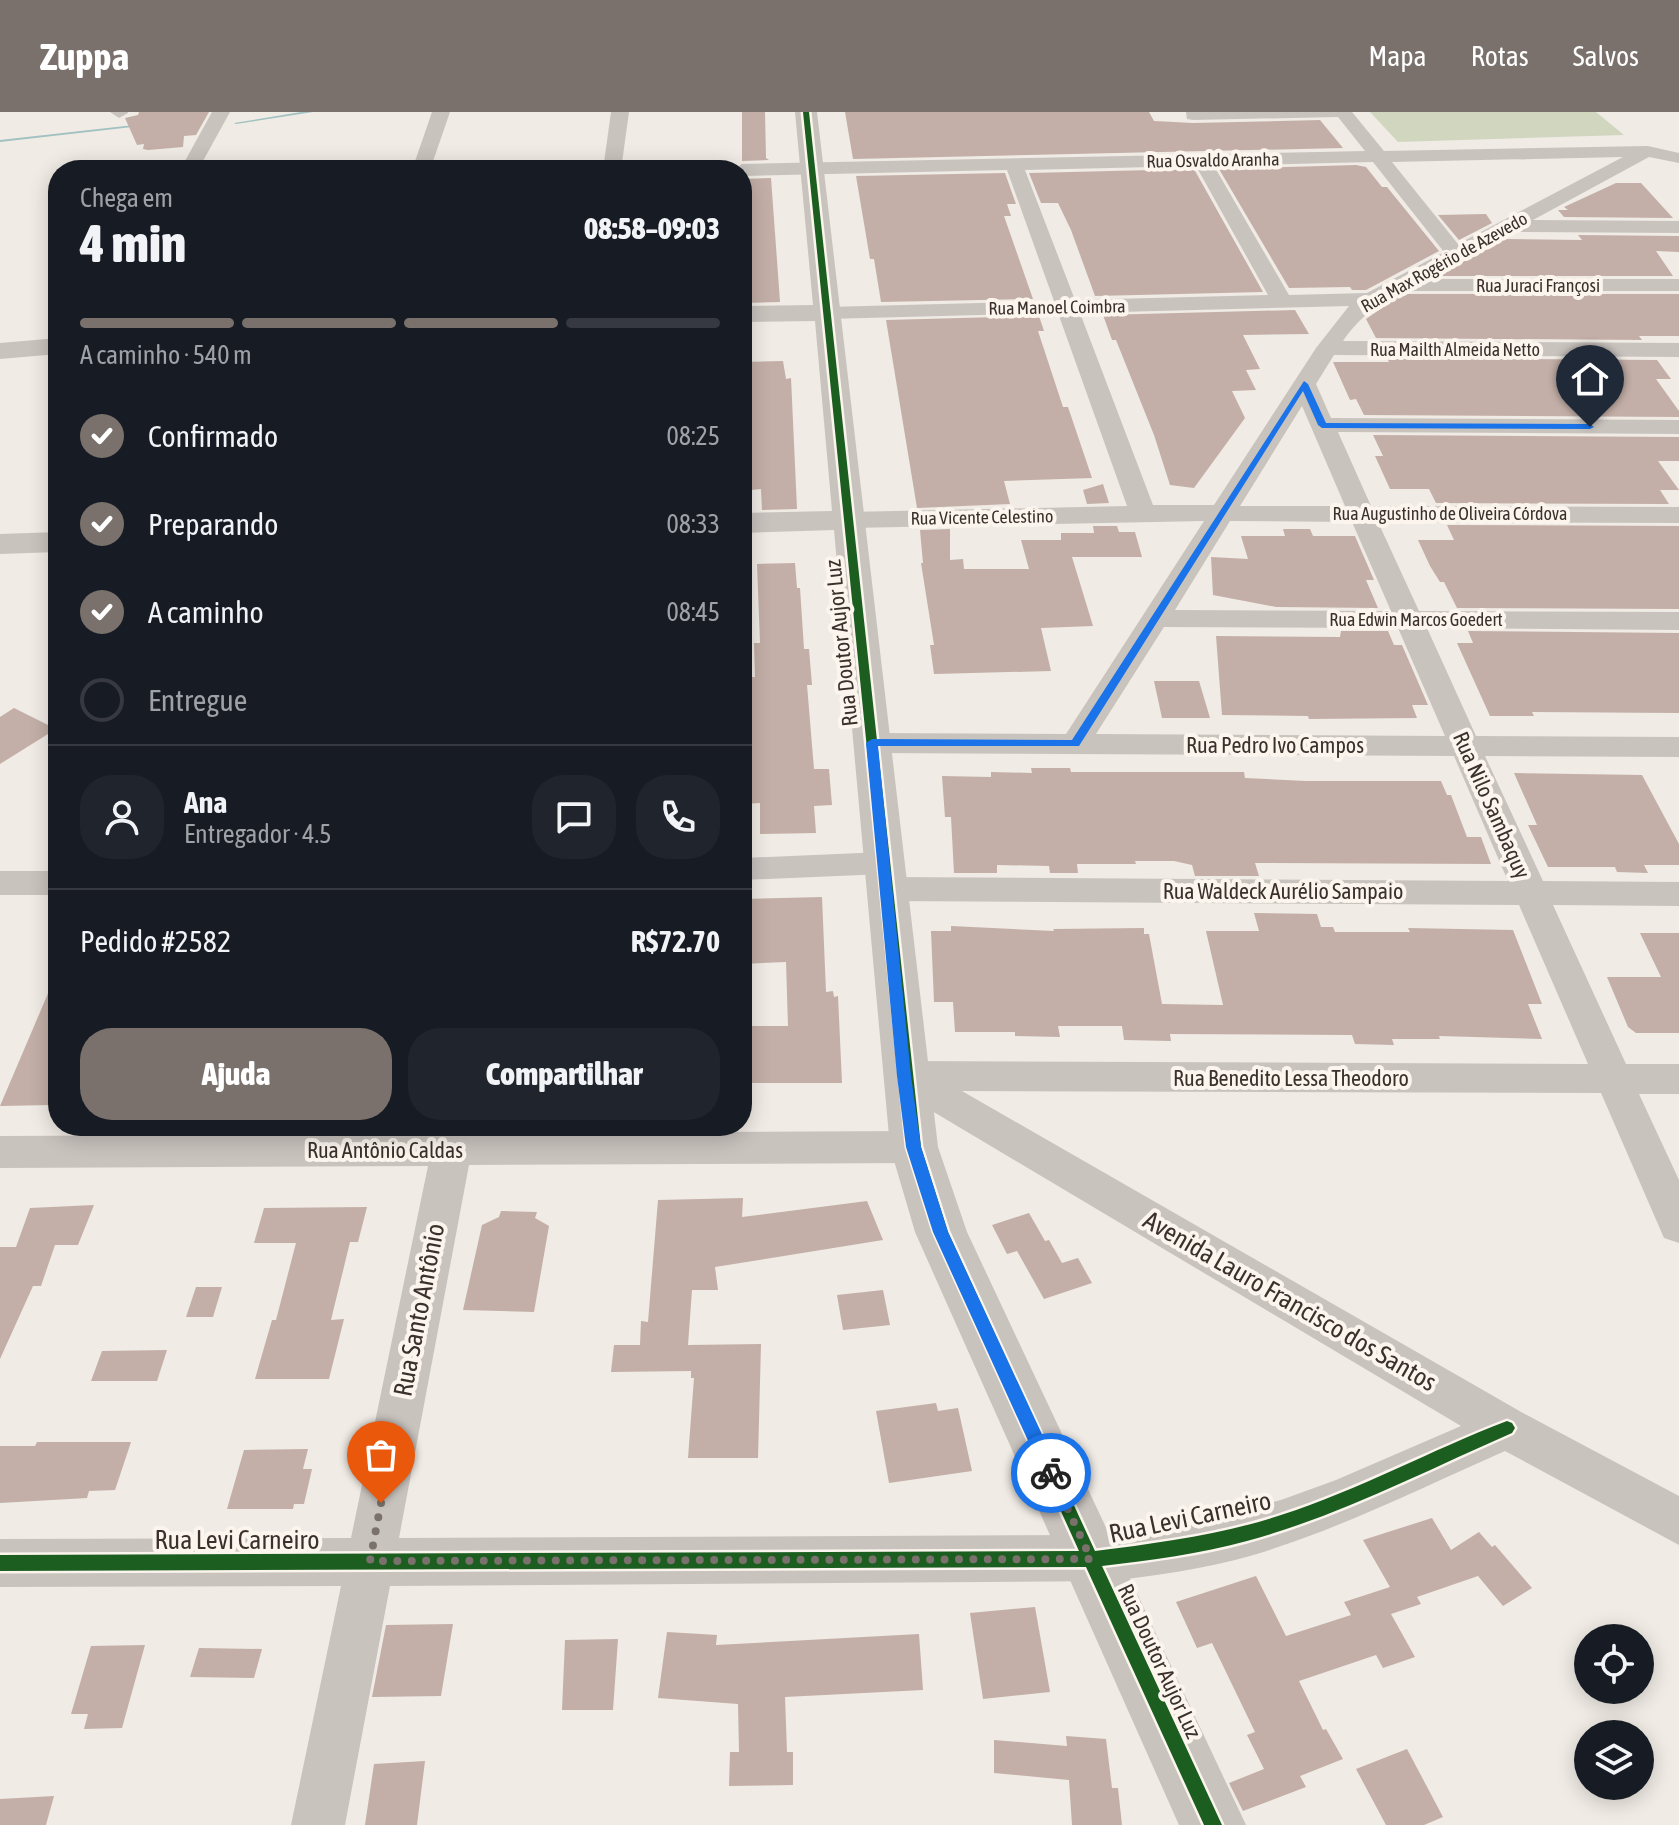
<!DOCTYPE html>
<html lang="pt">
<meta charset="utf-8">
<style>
:root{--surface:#171b24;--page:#20242c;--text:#f1f3f6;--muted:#9ea1a6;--line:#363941;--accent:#7a716c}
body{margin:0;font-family:"Asap Condensed",sans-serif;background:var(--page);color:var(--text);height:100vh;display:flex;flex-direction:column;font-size:30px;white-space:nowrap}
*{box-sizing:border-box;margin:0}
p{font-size:26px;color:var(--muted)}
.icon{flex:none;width:44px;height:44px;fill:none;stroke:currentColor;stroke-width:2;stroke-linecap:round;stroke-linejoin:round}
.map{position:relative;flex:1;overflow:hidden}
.side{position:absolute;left:48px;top:48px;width:704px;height:976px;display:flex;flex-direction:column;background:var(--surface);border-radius:32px;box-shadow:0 4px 20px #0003}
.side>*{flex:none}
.controls{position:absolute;left:1574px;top:1512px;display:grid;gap:16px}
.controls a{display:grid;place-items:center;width:80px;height:80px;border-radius:50%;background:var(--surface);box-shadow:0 4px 20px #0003;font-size:40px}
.pin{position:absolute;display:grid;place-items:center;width:68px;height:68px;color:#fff;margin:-82px -34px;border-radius:50% 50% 50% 0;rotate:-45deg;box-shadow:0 0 8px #0007}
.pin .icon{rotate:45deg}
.courier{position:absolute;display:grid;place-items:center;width:80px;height:80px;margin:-40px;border:6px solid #1a73e8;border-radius:50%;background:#fff;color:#222;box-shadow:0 2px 10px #0007}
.head em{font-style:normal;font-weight:800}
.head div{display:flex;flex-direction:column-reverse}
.head{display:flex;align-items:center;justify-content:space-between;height:136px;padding:0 32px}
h1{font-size:52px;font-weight:800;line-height:60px}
.bar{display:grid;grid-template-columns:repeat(4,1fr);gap:12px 8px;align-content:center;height:96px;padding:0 32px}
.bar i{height:10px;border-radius:6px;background:var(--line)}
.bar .current{background:var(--accent)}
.bar p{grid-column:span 4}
.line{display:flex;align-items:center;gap:20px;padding:0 32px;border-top:2px solid var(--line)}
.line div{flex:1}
.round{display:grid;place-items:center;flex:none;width:84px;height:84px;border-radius:32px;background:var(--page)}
ol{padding:0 32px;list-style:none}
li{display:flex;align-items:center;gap:24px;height:88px}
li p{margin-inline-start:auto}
li .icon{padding:8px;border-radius:50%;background:var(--accent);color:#fff;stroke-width:4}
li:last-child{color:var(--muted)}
li i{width:44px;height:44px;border:4px solid var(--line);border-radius:50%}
.primary-button{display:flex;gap:16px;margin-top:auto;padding:16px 32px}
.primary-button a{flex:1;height:92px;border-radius:32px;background:var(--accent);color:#fff;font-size:32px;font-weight:800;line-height:92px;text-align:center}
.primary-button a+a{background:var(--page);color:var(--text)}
header{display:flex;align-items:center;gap:48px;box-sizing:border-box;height:112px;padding:0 40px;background:var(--accent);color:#fff}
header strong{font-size:38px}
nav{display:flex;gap:44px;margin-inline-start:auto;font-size:28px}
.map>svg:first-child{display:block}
.green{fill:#d1d6bf}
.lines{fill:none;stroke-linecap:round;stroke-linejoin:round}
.stream{fill:#a1c2c1;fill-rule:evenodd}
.building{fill:#c3afa7}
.minor{fill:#c9c3be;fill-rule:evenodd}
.tertiary{fill:#c9c3be;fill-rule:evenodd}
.cycleway-casing{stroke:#fbf5ee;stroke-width:5}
.cycleway{fill:#1b5e20;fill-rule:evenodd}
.route{fill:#1a73e8}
.done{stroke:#7a716c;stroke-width:8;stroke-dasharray:0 14.4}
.labels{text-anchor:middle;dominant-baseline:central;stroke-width:8;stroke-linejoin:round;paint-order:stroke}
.far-street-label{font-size:18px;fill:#3b302b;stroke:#fbf5ee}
.street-label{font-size:22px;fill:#3b302b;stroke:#fbf5ee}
.near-street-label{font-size:26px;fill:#3b302b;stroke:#fbf5ee}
</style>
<header>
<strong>Zuppa</strong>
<nav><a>Mapa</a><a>Rotas</a><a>Salvos</a></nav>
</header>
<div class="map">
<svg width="1679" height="1713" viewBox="0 0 1679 1713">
<rect width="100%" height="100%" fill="#f0ebe5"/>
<polygon class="green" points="1370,0 1596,0 1624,23 1398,30"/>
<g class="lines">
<g class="stream">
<polygon points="301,0 313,0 236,12 234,11"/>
<polygon points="143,12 141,14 0,30 0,28"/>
</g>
</g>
<g class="building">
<polygon points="139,0 209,0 196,23 184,24 183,35 148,38 143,37 144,32 137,33 125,6 138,3"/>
<polygon points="742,0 765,0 766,46 769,48 742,49"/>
<polygon points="845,0 1149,0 1154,9 1193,11 1320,8 1343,36 853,47"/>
<polygon points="1356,53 1366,55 1382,75 1387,75 1439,139 1366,178 1352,178 1350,175 1289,176 1219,57"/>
<polygon points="1194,57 1263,180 1095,184 1071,118 1058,91 1041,91 1029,61"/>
<polygon points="1005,61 1016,92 1007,92 1011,104 1004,104 1033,187 881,190 874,147 870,147 856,64"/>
<polygon points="771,66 780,190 742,191 742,67"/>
<polygon points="1616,71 1641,71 1673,106 1564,105 1558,98 1568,98 1564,95"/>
<polygon points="1486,102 1492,111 1459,128 1438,103"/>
<polygon points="1578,123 1679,124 1679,140 1656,139 1673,164 1437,164 1505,127 1582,128"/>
<polygon points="1402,182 1679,182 1679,224 1639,224 1642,228 1376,226 1366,207"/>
<polygon points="1295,198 1309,222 1243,223 1260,257 1246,258 1256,278 1232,279 1245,306 1194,376 1170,373 1154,323 1116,228 1112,228 1103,203"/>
<polygon points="1039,204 1044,219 1038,219 1063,295 1068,295 1092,366 1004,369 1010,392 917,396 886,208"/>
<polygon points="1387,246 1657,248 1671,267 1656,267 1679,299 1679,305 1364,303 1356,287 1350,288 1333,250 1389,250"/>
<polygon points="783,249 786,267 791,266 797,397 762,398 761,377 751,378 750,352 742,352 742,250"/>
<polygon points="1373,323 1679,325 1679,349 1658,349 1679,378 1660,378 1669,392 1436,391 1429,377 1390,377 1375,344 1383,344"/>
<polygon points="1103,372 1109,391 1087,392 1083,378"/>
<polygon points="1447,413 1679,414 1679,497 1457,496 1444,470 1440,470 1430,454 1418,428 1454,428"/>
<polygon points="1093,414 1117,414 1119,420 1135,420 1142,445 1072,445 1093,514 1041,516 1051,559 934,562 930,533 934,533 921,451 923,451 920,418 950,417 950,448 963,447 964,457 1029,457 1021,428 1061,428 1061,421 1094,421"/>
<polygon points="1283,417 1310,417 1313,424 1355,424 1374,468 1366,468 1378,496 1276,495 1213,483 1211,445 1248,447 1241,424 1285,424"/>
<polygon points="795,451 797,476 800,476 804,537 809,537 812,573 807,573 814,657 829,657 832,693 814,694 816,721 760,722 760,691 742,692 742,565 755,565 754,531 760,531 757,452"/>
<polygon points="1341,519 1388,519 1394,533 1402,533 1428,593 1412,593 1417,606 1309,607 1308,604 1222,603 1216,524 1340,525"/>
<polygon points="1468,519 1679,521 1679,601 1532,600 1534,604 1490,604 1457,531 1473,531"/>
<polygon points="1154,569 1199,569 1210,606 1162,606"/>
<polygon points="14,596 56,617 0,652 0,605"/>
<polygon points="1031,656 1070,656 1071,660 1244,660 1245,666 1306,669 1441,669 1447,683 1451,683 1467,725 1481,725 1491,752 1255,751 1259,764 1195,764 1192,753 1174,749 1135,749 1136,752 1077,752 1078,761 1050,761 1049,754 997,753 997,761 954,761 951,705 945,705 942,664 991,665 991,660 1032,661"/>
<polygon points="1514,661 1642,663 1679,732 1679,753 1644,753 1648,761 1617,760 1615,755 1548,755 1528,713 1537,713"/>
<polygon points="822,785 826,880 833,879 834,885 838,884 842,971 742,971 742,914 788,914 786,850 742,852 742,787"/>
<polygon points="1254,801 1317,802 1321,815 1333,815 1335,820 1410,820 1408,816 1513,818 1542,892 1528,892 1542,927 1439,924 1440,927 1392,927 1394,933 1355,932 1352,923 1170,922 1171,929 1124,928 1122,914 1058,914 1060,925 1015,924 1015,920 955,920 953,890 934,890 931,819 951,819 951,814 1054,819 1053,817 1144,816 1144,822 1149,822 1162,892 1223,893 1206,819 1259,819"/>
<polygon points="1640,821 1679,821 1679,921 1636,921 1628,915 1607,865 1661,865"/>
<polygon points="58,858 58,976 52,993 0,994"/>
<polygon points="743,1086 742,1105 867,1089 883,1128 715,1155 718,1178 692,1178 688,1233 761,1232 758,1346 688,1346 694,1266 691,1266 691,1259 611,1260 614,1233 640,1233 641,1209 648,1210 658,1088"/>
<polygon points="94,1093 78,1133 55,1133 41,1174 33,1174 0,1247 0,1135 16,1135 30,1096"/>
<polygon points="367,1095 358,1130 350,1130 331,1208 344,1207 329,1267 255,1267 272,1208 276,1208 296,1131 254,1131 264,1096"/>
<polygon points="501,1099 537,1100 535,1106 549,1114 534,1200 463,1198 482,1113 499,1105"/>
<polygon points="1029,1101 1045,1129 1049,1128 1062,1151 1078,1146 1092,1171 1044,1187 1017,1139 1007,1142 992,1113"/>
<polygon points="196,1175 222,1175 213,1205 186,1205"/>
<polygon points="883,1178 890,1213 843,1218 837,1183"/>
<polygon points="167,1238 157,1269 91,1269 102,1239"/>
<polygon points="936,1291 938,1299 958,1296 972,1359 889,1371 876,1299"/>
<polygon points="37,1330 131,1330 115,1378 89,1379 87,1386 0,1391 0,1334 35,1334"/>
<polygon points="308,1337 303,1357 312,1357 304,1392 294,1392 293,1397 227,1397 244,1338"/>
<polygon points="1432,1406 1451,1438 1479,1420 1492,1435 1495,1433 1532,1476 1503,1494 1478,1464 1417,1485 1421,1492 1391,1502 1415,1545 1383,1556 1376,1543 1299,1569 1323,1618 1326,1617 1343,1647 1300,1664 1306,1675 1243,1699 1229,1671 1264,1657 1247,1623 1255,1620 1212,1531 1197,1536 1176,1490 1256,1464 1286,1524 1351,1503 1344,1490 1390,1475 1363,1428"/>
<polygon points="1035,1495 1050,1580 983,1587 970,1501"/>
<polygon points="453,1512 441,1584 372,1585 386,1513"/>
<polygon points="667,1520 717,1523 716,1533 919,1522 923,1578 785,1585 787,1640 793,1640 793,1673 729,1674 730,1640 739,1640 738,1592 658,1586"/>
<polygon points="618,1527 613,1598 562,1598 565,1528"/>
<polygon points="145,1533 122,1616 84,1617 88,1602 71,1602 91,1534"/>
<polygon points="199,1536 262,1537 254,1566 190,1565"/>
<polygon points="1066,1624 1106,1627 1112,1676 1118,1676 1122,1713 1072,1713 1069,1668 994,1661 994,1628 1067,1634"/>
<polygon points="1407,1637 1443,1705 1424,1713 1386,1713 1356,1657"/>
<polygon points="425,1649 417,1713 365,1713 374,1652"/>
<polygon points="54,1684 46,1713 0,1713 0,1687"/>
</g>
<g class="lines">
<g class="minor">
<polygon points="110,0 128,0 128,1 119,6"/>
<polygon points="212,0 230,0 198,58 180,58"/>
<polygon points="432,0 450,0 430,58 412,58"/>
<polygon points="611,0 629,0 621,58 603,58"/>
<path d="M1186,0H1352L1384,39L1648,34L1679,41V51L1649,45L1533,108L1679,109V121L1511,120L1425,167H1679V179H1401C1376,193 1359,206 1343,229L1679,231V245L1334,243L1316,272L1331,306L1679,308V322L1338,320L1371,394L1679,395V411L1378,410L1419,499L1679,500V518L1427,516L1476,624L1679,625V645L1485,644L1543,769L1679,770V794L1553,793L1626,952H1679V982H1639L1679,1068V1131L1664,1126L1601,981L962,979L1523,1301L1679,1384V1433L1505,1339C1421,1376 1338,1418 1250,1444C1205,1457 1157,1463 1111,1469L390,1474L345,1713H291L341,1474L0,1475V1427L351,1426L428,1054L0,1056V1024L435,1022L437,1014H475V1021L914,1019L928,1024L934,1035L928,1046L914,1051L469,1053L399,1426L1091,1423L1209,1406L1281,1388L1336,1368L1461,1314L890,974L885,964L890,954L904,949L1588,952L1519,793L887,789L875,785L870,777L875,769L887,765L1508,769L1454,644L872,641L861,638L856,631L861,624L872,621L1066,622L1204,409L849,416L840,414L836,408L840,402L849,400L1127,394L1058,201L827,207L816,201L827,195L1054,189L1007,58L742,64V58H733L742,52L1365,39L1338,5L1193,8L1187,7ZM1623,45L1458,132L1392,50ZM1373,50L1444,140L1367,181L1289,183L1214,54ZM1196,54L1268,183L1075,188L1025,58ZM1349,194L1316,236L1214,393H1153L1080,201ZM1302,294L1345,394H1240ZM1230,409L1352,410L1391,499L1175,498ZM1164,515L1398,516L1445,624L1096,622Z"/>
<polygon points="884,740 896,743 901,751 896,759 884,762 742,768 742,746"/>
<rect x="0" y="759" width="58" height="24"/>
</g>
<g class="tertiary">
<polygon points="795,0 817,0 938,1035 967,1120 1246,1713 1179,1713 915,1120 890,1035 834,418 742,421 742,401 832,399 815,209 742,210 742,194 813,193"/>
<polygon points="58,226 58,242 0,247 0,231"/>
<polygon points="58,420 58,440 0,442 0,422"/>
</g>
<defs>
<path id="cycleway" d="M803,0H809L921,1035L948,1120L1095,1439C1158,1431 1221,1423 1281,1403C1359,1378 1431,1338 1507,1309L1512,1311L1515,1316L1512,1321C1425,1359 1339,1404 1247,1429C1200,1442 1151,1448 1102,1454L1222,1713H1204L1086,1455L0,1459V1443L1079,1439L934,1120L907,1035Z"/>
</defs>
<use href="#cycleway" class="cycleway-casing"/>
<use href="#cycleway" class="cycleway"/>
</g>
<polygon class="route" points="1304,269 1308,272 1326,311 1590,312 1594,315 1590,317 1322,316 1318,313 1303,279 1079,634 878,634 911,964 921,1035 948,1120 1060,1361 1057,1366 1051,1369 1045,1366 933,1120 906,1035 897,964 866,631 872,627 1072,628"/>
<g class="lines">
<polyline class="done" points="381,1391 370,1449 1091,1447 1051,1361"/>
</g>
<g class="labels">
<g class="far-street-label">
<text transform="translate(1213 48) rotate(-1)">Rua Osvaldo Aranha</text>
<text transform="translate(1444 150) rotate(-29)">Rua Max Rogério de Azevedo</text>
<text x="1538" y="173">Rua Juraci Françosi</text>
<text transform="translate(1057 195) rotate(-1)">Rua Manoel Coimbra</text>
<text x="1455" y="237">Rua Mailth Almeida Netto</text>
<text x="1450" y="401">Rua Augustinho de Oliveira Córdova</text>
<text transform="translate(982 405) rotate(-1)">Rua Vicente Celestino</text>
<text x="1416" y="507">Rua Edwin Marcos Goedert</text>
</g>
<g class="street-label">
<text transform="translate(841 531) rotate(-96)">Rua Doutor Aujor Luz</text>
<text x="1275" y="633">Rua Pedro Ivo Campos</text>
<text transform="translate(1492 693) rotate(66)">Rua Nilo Sambaquy</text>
<text x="1283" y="779">Rua Waldeck Aurélio Sampaio</text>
<text x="1291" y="966">Rua Benedito Lessa Theodoro</text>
<text x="385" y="1038">Rua Antônio Caldas</text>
<text transform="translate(1160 1549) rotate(65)">Rua Doutor Aujor Luz</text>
</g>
<g class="near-street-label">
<text transform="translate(1290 1189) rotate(30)">Avenida Lauro Francisco dos Santos</text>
<text transform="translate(419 1198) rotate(-79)">Rua Santo Antônio</text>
<text transform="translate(1190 1405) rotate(-12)">Rua Levi Carneiro</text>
<text x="237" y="1428">Rua Levi Carneiro</text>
</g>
</g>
</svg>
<div class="controls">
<a><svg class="icon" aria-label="locate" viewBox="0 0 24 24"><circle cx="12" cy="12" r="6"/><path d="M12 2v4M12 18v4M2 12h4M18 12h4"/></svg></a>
<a><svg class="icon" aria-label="layers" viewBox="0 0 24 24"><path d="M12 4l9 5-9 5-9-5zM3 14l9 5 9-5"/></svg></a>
</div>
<div class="pin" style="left:381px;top:1391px;background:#ea580c"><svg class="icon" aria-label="bag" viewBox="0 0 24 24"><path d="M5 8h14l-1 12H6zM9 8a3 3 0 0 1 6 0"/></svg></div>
<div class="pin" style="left:1590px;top:315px;background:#1f2937"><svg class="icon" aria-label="home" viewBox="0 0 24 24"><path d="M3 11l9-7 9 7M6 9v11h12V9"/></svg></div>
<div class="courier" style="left:1051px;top:1361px"><svg class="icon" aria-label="bike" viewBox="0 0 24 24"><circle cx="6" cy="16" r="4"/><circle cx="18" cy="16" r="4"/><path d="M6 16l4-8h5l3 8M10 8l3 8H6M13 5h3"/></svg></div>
<section class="side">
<div class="head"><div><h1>4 min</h1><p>Chega em</p></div><em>08:58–09:03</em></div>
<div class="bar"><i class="current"></i><i class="current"></i><i class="current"></i><i></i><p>A caminho · 540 m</p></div>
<ol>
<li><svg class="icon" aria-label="check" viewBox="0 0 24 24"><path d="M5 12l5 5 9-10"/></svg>Confirmado<p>08:25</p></li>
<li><svg class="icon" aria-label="check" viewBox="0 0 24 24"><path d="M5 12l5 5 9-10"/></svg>Preparando<p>08:33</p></li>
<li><svg class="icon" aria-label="check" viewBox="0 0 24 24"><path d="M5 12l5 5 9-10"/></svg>A caminho<p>08:45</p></li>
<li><i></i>Entregue</li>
</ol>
<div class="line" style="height:144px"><a class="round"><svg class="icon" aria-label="person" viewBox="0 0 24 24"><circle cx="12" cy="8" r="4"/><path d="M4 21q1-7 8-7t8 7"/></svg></a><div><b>Ana</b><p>Entregador · 4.5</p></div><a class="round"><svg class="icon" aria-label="chat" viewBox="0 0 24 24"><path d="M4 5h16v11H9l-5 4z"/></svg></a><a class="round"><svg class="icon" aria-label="phone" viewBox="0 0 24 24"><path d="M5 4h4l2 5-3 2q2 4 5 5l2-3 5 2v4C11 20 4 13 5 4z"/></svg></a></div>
<div class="line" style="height:104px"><div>Pedido #2582</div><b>R$72.70</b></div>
<div class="primary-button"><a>Ajuda</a><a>Compartilhar</a></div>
</section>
</div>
